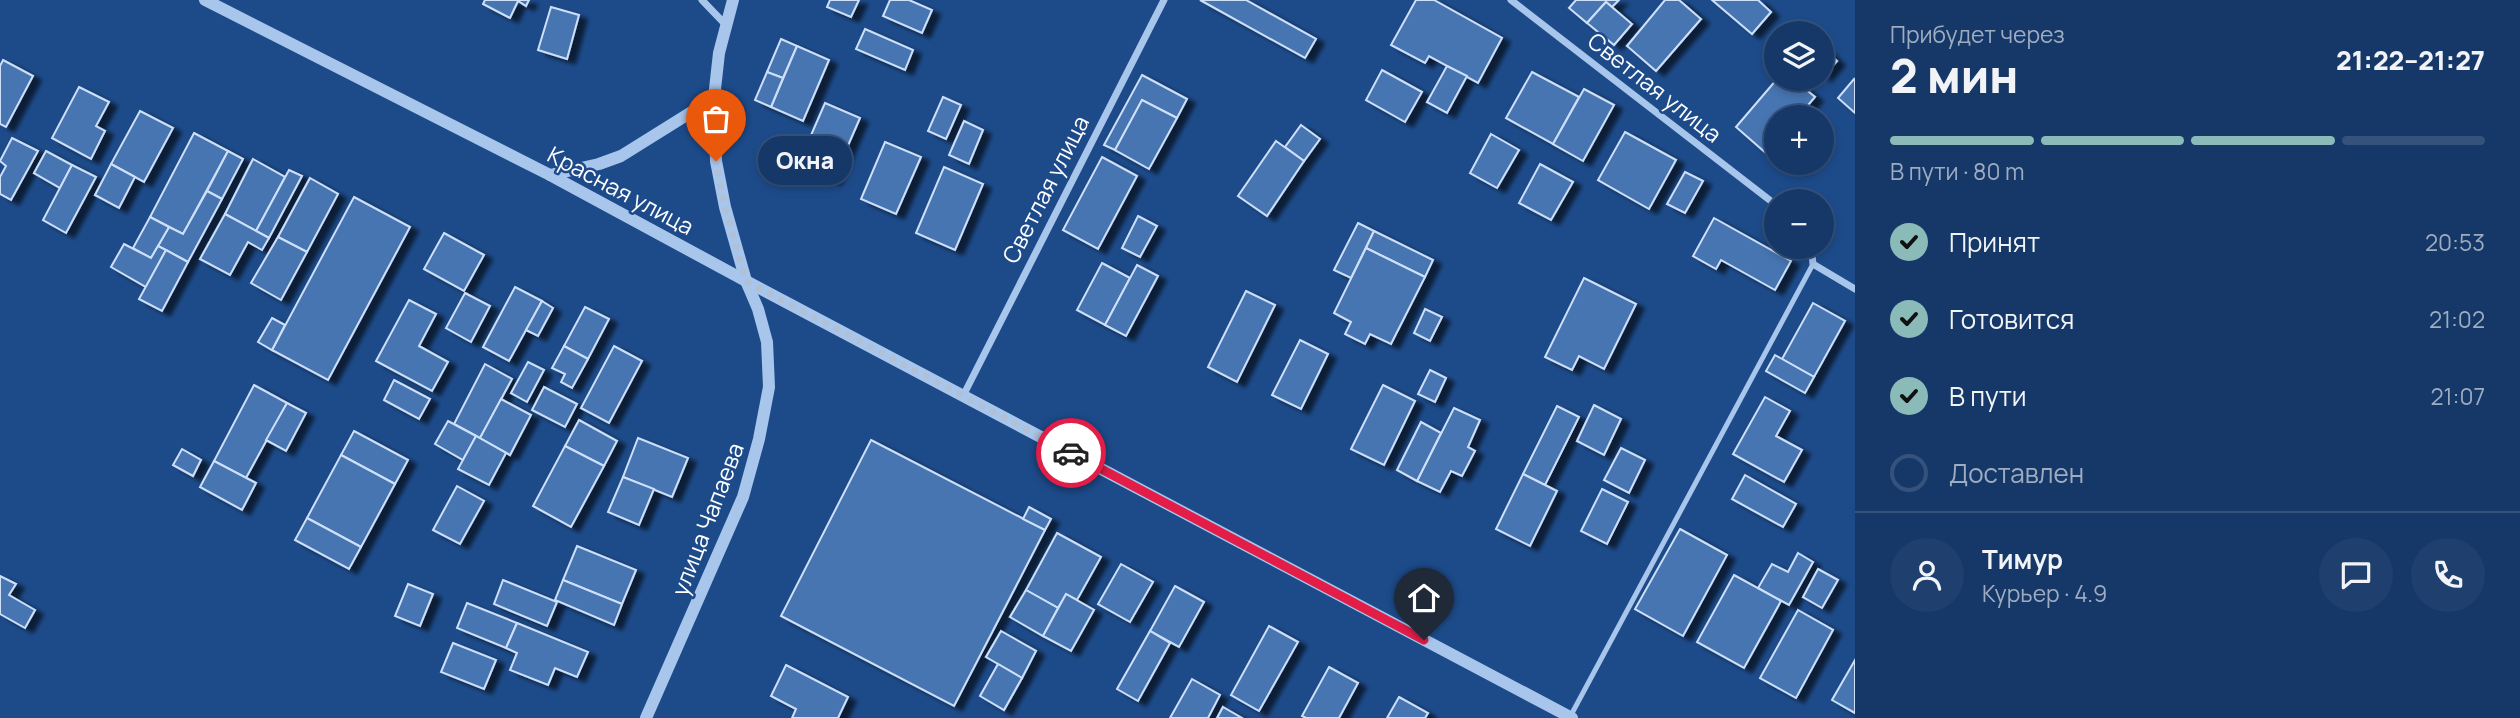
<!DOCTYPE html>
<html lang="ru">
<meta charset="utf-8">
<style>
:root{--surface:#163868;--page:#1f3f6e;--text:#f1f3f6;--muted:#9eacc0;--line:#35527c;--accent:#8bbbb9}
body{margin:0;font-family:Manrope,sans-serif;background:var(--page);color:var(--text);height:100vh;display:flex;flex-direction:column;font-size:26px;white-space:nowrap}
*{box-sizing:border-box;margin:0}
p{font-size:23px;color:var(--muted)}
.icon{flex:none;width:38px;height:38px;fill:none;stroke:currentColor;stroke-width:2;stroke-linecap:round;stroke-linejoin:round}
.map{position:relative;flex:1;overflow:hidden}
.sheet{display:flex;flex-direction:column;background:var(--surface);width:665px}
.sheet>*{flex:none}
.tools{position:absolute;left:1764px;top:21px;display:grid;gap:14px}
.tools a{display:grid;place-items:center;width:70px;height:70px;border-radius:50%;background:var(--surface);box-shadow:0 4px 10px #0003,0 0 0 2px var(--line);font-size:35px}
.pin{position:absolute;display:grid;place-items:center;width:60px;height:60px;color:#fff;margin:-72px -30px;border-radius:50% 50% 50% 0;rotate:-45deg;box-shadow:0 0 7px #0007}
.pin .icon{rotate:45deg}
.courier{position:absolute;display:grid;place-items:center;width:70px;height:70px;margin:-35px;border:5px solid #e11d48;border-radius:50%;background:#fff;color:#222;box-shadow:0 2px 9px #0007}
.bubble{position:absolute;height:49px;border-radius:24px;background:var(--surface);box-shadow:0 4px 10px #0003,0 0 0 2px var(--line);font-size:23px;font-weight:800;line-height:49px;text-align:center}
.head em{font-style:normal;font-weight:800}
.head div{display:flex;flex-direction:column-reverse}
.head{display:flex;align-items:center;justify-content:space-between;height:119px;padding:0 35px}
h1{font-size:46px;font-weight:800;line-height:52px}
.bar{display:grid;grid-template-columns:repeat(4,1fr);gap:10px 7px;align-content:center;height:84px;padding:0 35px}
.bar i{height:9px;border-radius:5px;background:var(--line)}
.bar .current{background:var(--accent)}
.bar p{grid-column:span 4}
.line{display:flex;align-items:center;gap:18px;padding:0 35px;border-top:2px solid var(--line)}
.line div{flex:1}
.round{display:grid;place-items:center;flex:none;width:74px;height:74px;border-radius:37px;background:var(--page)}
ol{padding:0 35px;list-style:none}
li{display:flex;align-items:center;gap:21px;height:77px}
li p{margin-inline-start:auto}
li .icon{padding:7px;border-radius:50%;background:var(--accent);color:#111;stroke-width:4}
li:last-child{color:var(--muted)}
li i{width:38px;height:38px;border:4px solid var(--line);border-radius:50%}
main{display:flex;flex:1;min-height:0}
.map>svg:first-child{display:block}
.building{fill:#4674b2;stroke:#cee0f9;stroke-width:2;filter:url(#shadow)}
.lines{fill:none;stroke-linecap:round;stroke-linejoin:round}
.service{stroke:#a8c6ec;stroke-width:5}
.minor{stroke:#a8c6ec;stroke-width:7}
.tertiary{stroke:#a8c6ec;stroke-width:12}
.done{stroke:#b0c0d6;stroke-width:7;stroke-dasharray:0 12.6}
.route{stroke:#e11d48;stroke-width:9}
.labels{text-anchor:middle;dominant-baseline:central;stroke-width:5;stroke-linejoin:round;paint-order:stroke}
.street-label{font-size:23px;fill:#fff;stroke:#1d4b8a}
</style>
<main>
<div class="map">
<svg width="1855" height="718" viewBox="0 0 1855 718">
<defs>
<filter id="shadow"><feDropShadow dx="8" dy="4.5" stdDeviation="2" flood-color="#0009"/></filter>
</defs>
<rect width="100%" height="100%" fill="#1d4b8a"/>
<g class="building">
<polygon points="485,0 529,0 526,6 518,1 510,18 483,4"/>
<polygon points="830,0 859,0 851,17 827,7"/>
<polygon points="890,0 909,0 932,10 922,33 883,16"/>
<polygon points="1200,0 1246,0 1316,39 1305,58"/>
<polygon points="1416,0 1434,0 1502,38 1478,83 1429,56 1425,63 1391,45"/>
<polygon points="1576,0 1619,0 1612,7 1606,2 1587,23 1569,8"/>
<polygon points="1665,0 1679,0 1701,19 1656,71 1627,46"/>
<polygon points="1712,0 1758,0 1771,12 1752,34"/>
<polygon points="1606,2 1632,24 1614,45 1587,23"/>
<polygon points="551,7 579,15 567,59 538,50"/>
<polygon points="865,29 913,50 905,70 856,49"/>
<polygon points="781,39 797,46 783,78 767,72"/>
<polygon points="797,46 829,60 803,121 771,107"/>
<polygon points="1822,47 1837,61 1823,77 1822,76"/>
<polygon points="3,60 33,76 6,127 0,124 0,66"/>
<polygon points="1447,66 1467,76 1447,113 1427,102"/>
<polygon points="1382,70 1422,92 1405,122 1366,100"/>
<polygon points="767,72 783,78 771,107 755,100"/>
<polygon points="1532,72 1579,97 1553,144 1506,118"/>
<polygon points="1142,75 1187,99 1177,118 1142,100 1115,150 1104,145"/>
<polygon points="1777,79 1793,79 1815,97 1798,117 1776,117 1776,143 1767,154 1736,127"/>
<polygon points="1854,79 1855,81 1855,113 1838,98"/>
<polygon points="79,87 109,102 96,126 105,131 91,159 52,138"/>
<polygon points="1584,89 1614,105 1583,161 1553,144"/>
<polygon points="943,97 961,105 946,139 928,131"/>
<polygon points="1142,100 1177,118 1149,169 1115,150"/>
<polygon points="825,103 860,118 833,180 798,165"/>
<polygon points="140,111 173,128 144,182 111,164"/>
<polygon points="964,121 983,130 969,164 949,155"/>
<polygon points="1301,125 1320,139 1304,161 1285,147"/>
<polygon points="1625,132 1676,160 1649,209 1598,180"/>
<polygon points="194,133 228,151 183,234 150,217"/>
<polygon points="1491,134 1519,150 1497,188 1470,173"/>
<polygon points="12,138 38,151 11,200 0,194 0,177 6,166 0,161"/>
<polygon points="1276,141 1304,161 1267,216 1238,196"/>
<polygon points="885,142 921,157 896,214 861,199"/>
<polygon points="46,151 72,165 60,188 34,173"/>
<polygon points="228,151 243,159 222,199 207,191"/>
<polygon points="1102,157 1137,176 1098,249 1063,230"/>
<polygon points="253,159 285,177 256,231 225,214"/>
<polygon points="111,164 135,177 119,208 95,195"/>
<polygon points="1540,164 1573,182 1551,220 1519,203"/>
<polygon points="72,165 96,177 66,233 43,220"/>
<polygon points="944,167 983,184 955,250 916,233"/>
<polygon points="289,170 302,176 269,238 256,231"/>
<polygon points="1685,172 1703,181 1685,213 1667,204"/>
<polygon points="310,178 338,194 307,252 278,237"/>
<polygon points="207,191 222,199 188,262 158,246 169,227 183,234"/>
<polygon points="354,197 410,227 328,380 272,350"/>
<polygon points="225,214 269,238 262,250 248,242 230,275 200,259"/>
<polygon points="1138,216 1157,226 1140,257 1122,248"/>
<polygon points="150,217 169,227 151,258 133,248"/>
<polygon points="1714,218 1791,261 1775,290 1721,260 1716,269 1693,256"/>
<polygon points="1358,223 1374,231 1351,278 1334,270"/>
<polygon points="1374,231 1433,260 1425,277 1366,248"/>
<polygon points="444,233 484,255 464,291 424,269"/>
<polygon points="278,237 307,252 281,300 251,283"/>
<polygon points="124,244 151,258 158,246 166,250 146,287 111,267"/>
<polygon points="1366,248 1425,277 1391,344 1370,334 1365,344 1345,334 1351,322 1334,313"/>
<polygon points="166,250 188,262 162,311 139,299"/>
<polygon points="1102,263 1130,278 1105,325 1077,310"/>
<polygon points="1137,265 1158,276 1126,336 1105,325"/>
<polygon points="1584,278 1636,304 1604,369 1579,356 1572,370 1545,357"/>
<polygon points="515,287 542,301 509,361 483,347"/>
<polygon points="1246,291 1275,305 1237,382 1208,367"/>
<polygon points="465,293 490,306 471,342 446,328"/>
<polygon points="409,300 436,314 419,346 448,362 432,391 376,361"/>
<polygon points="542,301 553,308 538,336 526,330"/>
<polygon points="1813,303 1845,321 1814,377 1782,359"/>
<polygon points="585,307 609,319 588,359 564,346"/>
<polygon points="1425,309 1442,317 1430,341 1414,333"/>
<polygon points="272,318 285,325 272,350 258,342"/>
<polygon points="1300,340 1328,354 1301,409 1272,395"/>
<polygon points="564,346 588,359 572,388 561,382 565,374 552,368"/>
<polygon points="614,346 642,361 609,423 581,408"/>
<polygon points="1775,355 1814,377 1805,393 1766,371"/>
<polygon points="528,362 544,370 527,402 511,393"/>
<polygon points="485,364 512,379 480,438 454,424"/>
<polygon points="1430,370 1446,378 1435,402 1418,394"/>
<polygon points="394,380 430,399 419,419 384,400"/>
<polygon points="254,385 287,403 246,478 214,461"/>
<polygon points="1383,385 1415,401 1384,465 1351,449"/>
<polygon points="544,387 577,404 565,427 532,410"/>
<polygon points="1765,397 1790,411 1776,436 1802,450 1784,482 1733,454"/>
<polygon points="501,399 531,415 510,455 480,438"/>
<polygon points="287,403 306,413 286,451 266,440"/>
<polygon points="1594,405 1621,419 1604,455 1577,441"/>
<polygon points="1557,406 1579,417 1545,485 1523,474"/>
<polygon points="1454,408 1480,420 1468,447 1475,451 1462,476 1451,471 1440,492 1417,481"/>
<polygon points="579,420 617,441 604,466 565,446"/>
<polygon points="448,421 476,436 463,460 435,444"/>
<polygon points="1421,422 1441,433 1417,481 1397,470"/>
<polygon points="354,431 408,460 395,484 341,455"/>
<polygon points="476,436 506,453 489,485 458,469"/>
<polygon points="638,438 688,458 672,497 623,477"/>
<polygon points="871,440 1045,530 954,706 781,616"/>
<polygon points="565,446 604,466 571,527 533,506"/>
<polygon points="1621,448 1645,460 1629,493 1604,480"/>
<polygon points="182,449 201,460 193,476 173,465"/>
<polygon points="341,455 395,484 361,547 307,518"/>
<polygon points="214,461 256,483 242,510 200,487"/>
<polygon points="1523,474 1557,491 1530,546 1496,529"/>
<polygon points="1745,475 1796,504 1783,527 1732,499"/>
<polygon points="623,477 654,489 639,525 608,512"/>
<polygon points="457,486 484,501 460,544 433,530"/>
<polygon points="1602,489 1628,502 1607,544 1581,531"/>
<polygon points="1029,507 1051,519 1045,530 1023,519"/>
<polygon points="307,518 361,547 349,569 295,540"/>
<polygon points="1680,529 1727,555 1683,636 1635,609"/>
<polygon points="1057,533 1101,557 1077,600 1066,594 1058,608 1026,590"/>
<polygon points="577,546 636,570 622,604 563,580"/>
<polygon points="1798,553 1813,562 1789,605 1758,588 1772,564 1788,572"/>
<polygon points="1121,564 1153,582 1130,622 1098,604"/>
<polygon points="1818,569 1838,580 1822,608 1803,597"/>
<polygon points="1734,575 1781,601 1744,668 1697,642"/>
<polygon points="0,576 16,584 9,595 35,610 25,628 0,614"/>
<polygon points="503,580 557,602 547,626 494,604"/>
<polygon points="563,580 622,604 614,625 555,600"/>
<polygon points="408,584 433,594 420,626 395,616"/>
<polygon points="1175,586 1204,602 1179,647 1150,631"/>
<polygon points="1026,590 1058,608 1043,636 1010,617"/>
<polygon points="1066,594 1094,610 1071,651 1043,636"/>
<polygon points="467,603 517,623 506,648 457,628"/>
<polygon points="1798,610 1833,630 1796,698 1760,678"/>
<polygon points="517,623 588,652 577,677 555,668 548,685 510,670 517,653 506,648"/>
<polygon points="1269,626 1298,642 1259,711 1231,695"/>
<polygon points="1001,631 1036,651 1022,678 986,657"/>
<polygon points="1150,631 1170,643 1138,701 1117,689"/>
<polygon points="453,643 496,660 484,689 441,672"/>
<polygon points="1855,660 1855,713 1832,700"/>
<polygon points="998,664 1022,678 1004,710 980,696"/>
<polygon points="786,665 848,697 838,718 792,718 796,709 771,696"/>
<polygon points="1329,667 1358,683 1339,718 1306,718 1302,716"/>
<polygon points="1192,679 1220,695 1208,718 1170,718"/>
<polygon points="1399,697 1428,713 1425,718 1387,718"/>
<polygon points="1223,707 1242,718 1217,718"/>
</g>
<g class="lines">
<polyline class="service" points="1570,717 1813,264"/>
<g class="minor">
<polyline points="702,0 725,24"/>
<polyline points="1511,0 1776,205"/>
<polyline points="1811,247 1813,264 1855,289"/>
<polyline points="963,396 1164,0"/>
</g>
<g class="tertiary">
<polyline points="205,0 550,175 746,281 1572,718"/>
<polyline points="550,175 599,164 621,156 714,98"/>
<polyline points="646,718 743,497 759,439 769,387 767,342 758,309 746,281 725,207 716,161 714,98 719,53 733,0"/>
</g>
</g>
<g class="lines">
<polyline class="done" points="716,161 725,207 746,281 1071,453"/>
<polyline class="route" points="1071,453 1424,640"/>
</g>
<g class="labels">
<g class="street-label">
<text transform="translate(1655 87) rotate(38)">Светлая улица</text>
<text transform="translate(1045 189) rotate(-63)">Светлая улица</text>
<text transform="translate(621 190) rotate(28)">Красная улица</text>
<text transform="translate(707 519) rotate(-69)">улица Чапаева</text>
</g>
</g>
</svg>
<div class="tools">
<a><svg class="icon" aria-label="layers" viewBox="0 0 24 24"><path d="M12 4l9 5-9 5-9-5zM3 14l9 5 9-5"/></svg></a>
<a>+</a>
<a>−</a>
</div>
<div class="pin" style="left:716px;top:161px;background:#ea580c"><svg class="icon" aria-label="bag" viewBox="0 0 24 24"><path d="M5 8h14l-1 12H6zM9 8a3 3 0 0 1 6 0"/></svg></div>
<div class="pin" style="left:1424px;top:640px;background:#1f2937"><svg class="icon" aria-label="home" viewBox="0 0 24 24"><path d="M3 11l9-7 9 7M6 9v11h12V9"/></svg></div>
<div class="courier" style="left:1071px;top:453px"><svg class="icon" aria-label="car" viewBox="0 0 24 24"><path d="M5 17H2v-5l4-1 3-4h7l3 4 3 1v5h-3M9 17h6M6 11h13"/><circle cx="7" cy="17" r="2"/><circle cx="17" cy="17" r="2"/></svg></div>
<div class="bubble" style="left:758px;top:136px;width:94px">Окна</div>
</div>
<section class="sheet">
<div class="head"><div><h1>2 мин</h1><p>Прибудет через</p></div><em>21:22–21:27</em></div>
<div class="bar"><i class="current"></i><i class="current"></i><i class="current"></i><i></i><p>В пути · 80 m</p></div>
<ol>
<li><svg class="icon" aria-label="check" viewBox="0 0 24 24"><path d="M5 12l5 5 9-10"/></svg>Принят<p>20:53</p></li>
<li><svg class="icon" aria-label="check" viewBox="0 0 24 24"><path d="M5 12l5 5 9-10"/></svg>Готовится<p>21:02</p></li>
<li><svg class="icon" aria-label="check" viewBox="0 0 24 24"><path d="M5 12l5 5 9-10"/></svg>В пути<p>21:07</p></li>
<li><i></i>Доставлен</li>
</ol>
<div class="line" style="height:126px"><a class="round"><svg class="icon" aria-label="person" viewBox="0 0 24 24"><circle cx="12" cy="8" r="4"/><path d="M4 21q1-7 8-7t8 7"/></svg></a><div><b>Тимур</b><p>Курьер · 4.9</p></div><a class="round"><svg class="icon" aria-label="chat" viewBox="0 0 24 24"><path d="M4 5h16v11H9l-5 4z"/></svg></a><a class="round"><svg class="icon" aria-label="phone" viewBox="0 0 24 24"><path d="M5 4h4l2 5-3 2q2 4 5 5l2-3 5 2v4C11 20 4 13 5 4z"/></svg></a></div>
</section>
</main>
